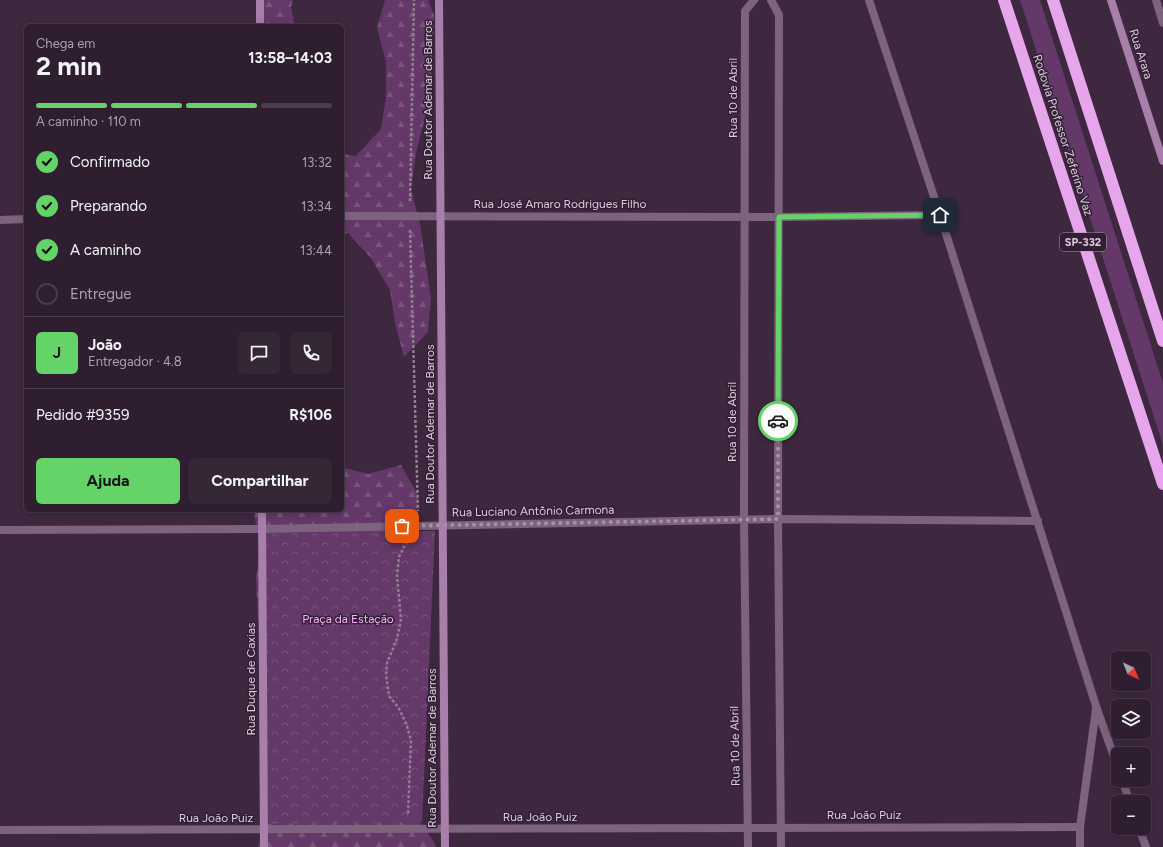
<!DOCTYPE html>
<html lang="pt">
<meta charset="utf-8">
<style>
:root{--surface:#2e1e2f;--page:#362737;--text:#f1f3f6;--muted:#a7a2aa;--line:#493c4b;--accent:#64d468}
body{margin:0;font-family:Figtree,sans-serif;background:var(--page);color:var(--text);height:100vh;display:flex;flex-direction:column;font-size:15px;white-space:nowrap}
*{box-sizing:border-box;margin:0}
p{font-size:13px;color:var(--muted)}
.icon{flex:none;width:22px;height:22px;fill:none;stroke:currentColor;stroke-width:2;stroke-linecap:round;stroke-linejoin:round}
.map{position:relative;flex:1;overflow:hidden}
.side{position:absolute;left:24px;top:24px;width:320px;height:488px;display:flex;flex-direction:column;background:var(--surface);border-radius:6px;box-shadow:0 2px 10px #0003,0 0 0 1px var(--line)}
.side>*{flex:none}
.needle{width:26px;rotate:137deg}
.fabs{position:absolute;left:1111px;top:651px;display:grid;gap:8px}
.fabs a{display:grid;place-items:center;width:40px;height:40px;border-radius:6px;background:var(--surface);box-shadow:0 2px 10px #0003,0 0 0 1px var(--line);font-size:20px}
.pin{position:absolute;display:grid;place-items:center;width:34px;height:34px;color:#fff;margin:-17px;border-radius:8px;box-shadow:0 2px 6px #0006}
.courier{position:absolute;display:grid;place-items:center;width:40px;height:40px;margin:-20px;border:3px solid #64d468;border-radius:50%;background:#fff;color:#222;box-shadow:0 1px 5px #0007}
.overview em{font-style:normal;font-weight:700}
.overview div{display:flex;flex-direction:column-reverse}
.overview{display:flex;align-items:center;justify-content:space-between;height:68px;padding:0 12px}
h1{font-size:26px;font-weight:700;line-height:30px}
.bar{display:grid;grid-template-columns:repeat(4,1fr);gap:6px 4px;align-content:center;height:48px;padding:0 12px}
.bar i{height:5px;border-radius:3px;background:var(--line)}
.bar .current{background:var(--accent)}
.bar p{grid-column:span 4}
.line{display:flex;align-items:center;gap:10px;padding:0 12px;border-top:1px solid var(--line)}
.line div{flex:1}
.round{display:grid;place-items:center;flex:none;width:42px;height:42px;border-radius:6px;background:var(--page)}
ol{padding:0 12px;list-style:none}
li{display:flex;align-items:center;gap:12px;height:44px}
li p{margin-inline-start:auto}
li .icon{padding:4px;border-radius:50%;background:var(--accent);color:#111;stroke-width:4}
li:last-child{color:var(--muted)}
li i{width:22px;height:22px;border:2px solid var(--line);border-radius:50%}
.button{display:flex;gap:8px;margin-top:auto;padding:8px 12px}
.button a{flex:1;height:46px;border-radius:6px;background:var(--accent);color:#111;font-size:16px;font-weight:700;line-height:46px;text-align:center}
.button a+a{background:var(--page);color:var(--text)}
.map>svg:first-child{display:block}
.green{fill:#643868}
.forest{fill:url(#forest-firs)}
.park{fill:url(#park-crowns)}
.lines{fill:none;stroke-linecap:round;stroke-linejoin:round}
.path{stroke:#907e91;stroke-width:2.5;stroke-dasharray:3 2;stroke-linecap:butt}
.lane{stroke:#7e637f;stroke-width:8}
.street{stroke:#7e637f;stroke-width:8}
.secondary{stroke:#a87eab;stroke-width:8}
.highway{stroke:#e7a6ec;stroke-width:12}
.done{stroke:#a493a5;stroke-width:4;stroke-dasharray:0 7.2}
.route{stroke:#64d468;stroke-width:5}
.labels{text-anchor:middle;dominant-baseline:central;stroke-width:3;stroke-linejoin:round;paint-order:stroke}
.shield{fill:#331f35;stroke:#a999aa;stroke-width:1}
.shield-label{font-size:11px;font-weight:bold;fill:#dbcddc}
.street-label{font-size:12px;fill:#dbcddc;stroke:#331f35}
.park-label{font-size:12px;fill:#f7b4fb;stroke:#331f35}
</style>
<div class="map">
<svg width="1163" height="847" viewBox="0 0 1163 847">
<defs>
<pattern id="forest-firs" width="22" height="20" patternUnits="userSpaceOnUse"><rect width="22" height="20" fill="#643868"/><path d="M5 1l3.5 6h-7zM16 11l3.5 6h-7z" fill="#7a547d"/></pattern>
<pattern id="park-crowns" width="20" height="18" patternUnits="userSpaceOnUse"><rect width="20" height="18" fill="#643868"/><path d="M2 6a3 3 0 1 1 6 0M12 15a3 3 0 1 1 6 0" fill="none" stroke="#7a547d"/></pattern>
</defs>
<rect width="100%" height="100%" fill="#3e283f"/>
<polygon class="green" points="1020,0 1040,0 1163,383 1163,445"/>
<g class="forest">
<polygon points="260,0 293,0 291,7 295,26 258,26"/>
<polygon points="385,0 428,0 434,15 431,81 425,117 416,153 411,190 420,224 431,298 428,332 404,357 395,323 390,290 371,258 348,233 342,234 342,154 356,156 381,129 386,97 386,62 377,28"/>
<polygon points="401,465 418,495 413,594 265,679 258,616 256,579 261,547 253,510 342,510 342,467 368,474"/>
<polygon points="414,814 434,842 436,847 258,847 267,819"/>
</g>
<polygon class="park" points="435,531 422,822 264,824 267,532"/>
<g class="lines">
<g class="path">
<polyline points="410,201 414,0"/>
<polyline points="410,230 418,511"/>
<polyline points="407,541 399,557 397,576 401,619 397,639 387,663 386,675 389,696 398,707 406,723 411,740 408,815"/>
</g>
<polyline class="lane" points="1156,0 1163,23"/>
<g class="street">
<polyline points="771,0 779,15 778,519 781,847"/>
<polyline points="869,0 940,215 1096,706 1118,768"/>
<polyline points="342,216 779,217 940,215"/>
<polyline points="0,220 26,219"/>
<polyline points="0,530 263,529 778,519 1038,521"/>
<polyline points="1122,780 1130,802"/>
<polyline points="1139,828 1146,847"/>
<polyline points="0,830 1080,827"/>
<polyline points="748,847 744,519 745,11 754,0"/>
<polyline points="1080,847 1080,827 1096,709"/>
</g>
<g class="secondary">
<polyline points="260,0 260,26"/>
<polyline points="439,0 445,847"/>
<polyline points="1111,0 1163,161"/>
<polyline points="262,510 264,847"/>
</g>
<g class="highway">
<polyline points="1004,0 1163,484"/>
<polyline points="1053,0 1163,341"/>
</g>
</g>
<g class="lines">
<polyline class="done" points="402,526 778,519 778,421"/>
<polyline class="route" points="778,421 779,217 940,215"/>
</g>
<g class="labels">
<rect class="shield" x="1060" y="233" width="46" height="18" rx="3"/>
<g class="shield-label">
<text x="1083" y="242">SP-332</text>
</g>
<g class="street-label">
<text transform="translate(1141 54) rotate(72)">Rua Arara</text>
<text transform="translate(733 98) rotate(-90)">Rua 10 de Abril</text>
<text transform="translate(428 100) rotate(-90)">Rua Doutor Ademar de Barros</text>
<text transform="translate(1063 135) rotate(72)">Rodovia Professor Zeferino Vaz</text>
<text x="560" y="204">Rua José Amaro Rodrigues Filho</text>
<text transform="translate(732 422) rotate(-90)">Rua 10 de Abril</text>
<text transform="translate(430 424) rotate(-90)">Rua Doutor Ademar de Barros</text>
<text transform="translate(533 511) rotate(-1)">Rua Luciano Antônio Carmona</text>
<text transform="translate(251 679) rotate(-90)">Rua Duque de Caxias</text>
<text transform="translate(735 746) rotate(-91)">Rua 10 de Abril</text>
<text transform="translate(432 748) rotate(-90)">Rua Doutor Ademar de Barros</text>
<text x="864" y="815">Rua João Puiz</text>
<text x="540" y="817">Rua João Puiz</text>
<text x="216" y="818">Rua João Puiz</text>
</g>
<g class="park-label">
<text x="348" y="619">Praça da Estação</text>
</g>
</g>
</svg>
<div class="fabs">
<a><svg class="needle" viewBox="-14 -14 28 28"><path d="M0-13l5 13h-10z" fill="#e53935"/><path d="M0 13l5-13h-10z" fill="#a7a2aa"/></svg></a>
<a><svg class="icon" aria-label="layers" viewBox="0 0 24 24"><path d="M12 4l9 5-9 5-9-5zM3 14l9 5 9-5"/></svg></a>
<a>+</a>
<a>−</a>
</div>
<div class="pin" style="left:402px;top:526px;background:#ea580c"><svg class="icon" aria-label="bag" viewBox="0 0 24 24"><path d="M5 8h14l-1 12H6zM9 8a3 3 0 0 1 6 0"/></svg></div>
<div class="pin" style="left:940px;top:215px;background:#1f2937"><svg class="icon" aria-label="home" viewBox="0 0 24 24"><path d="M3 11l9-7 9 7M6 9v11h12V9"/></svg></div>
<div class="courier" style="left:778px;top:421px"><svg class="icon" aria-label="car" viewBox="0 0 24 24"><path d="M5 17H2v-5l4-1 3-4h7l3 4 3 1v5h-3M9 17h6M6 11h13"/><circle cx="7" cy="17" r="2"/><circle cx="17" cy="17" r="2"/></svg></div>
<section class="side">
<div class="overview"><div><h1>2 min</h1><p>Chega em</p></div><em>13:58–14:03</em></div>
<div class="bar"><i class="current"></i><i class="current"></i><i class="current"></i><i></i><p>A caminho · 110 m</p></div>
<ol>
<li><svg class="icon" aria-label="check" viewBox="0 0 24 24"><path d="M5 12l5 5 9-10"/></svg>Confirmado<p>13:32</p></li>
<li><svg class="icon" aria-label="check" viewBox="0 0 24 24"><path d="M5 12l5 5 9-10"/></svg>Preparando<p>13:34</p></li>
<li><svg class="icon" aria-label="check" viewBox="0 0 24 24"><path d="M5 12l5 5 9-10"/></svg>A caminho<p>13:44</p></li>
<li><i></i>Entregue</li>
</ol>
<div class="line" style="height:72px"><b class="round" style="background:var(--accent);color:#111">J</b><div><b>João</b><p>Entregador · 4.8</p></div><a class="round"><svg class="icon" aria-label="chat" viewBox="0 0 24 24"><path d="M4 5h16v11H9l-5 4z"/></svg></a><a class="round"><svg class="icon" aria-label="phone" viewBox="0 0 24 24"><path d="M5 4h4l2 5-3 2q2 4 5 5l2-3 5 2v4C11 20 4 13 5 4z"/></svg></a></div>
<div class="line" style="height:52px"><div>Pedido #9359</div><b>R$106</b></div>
<div class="button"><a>Ajuda</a><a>Compartilhar</a></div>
</section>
</div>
